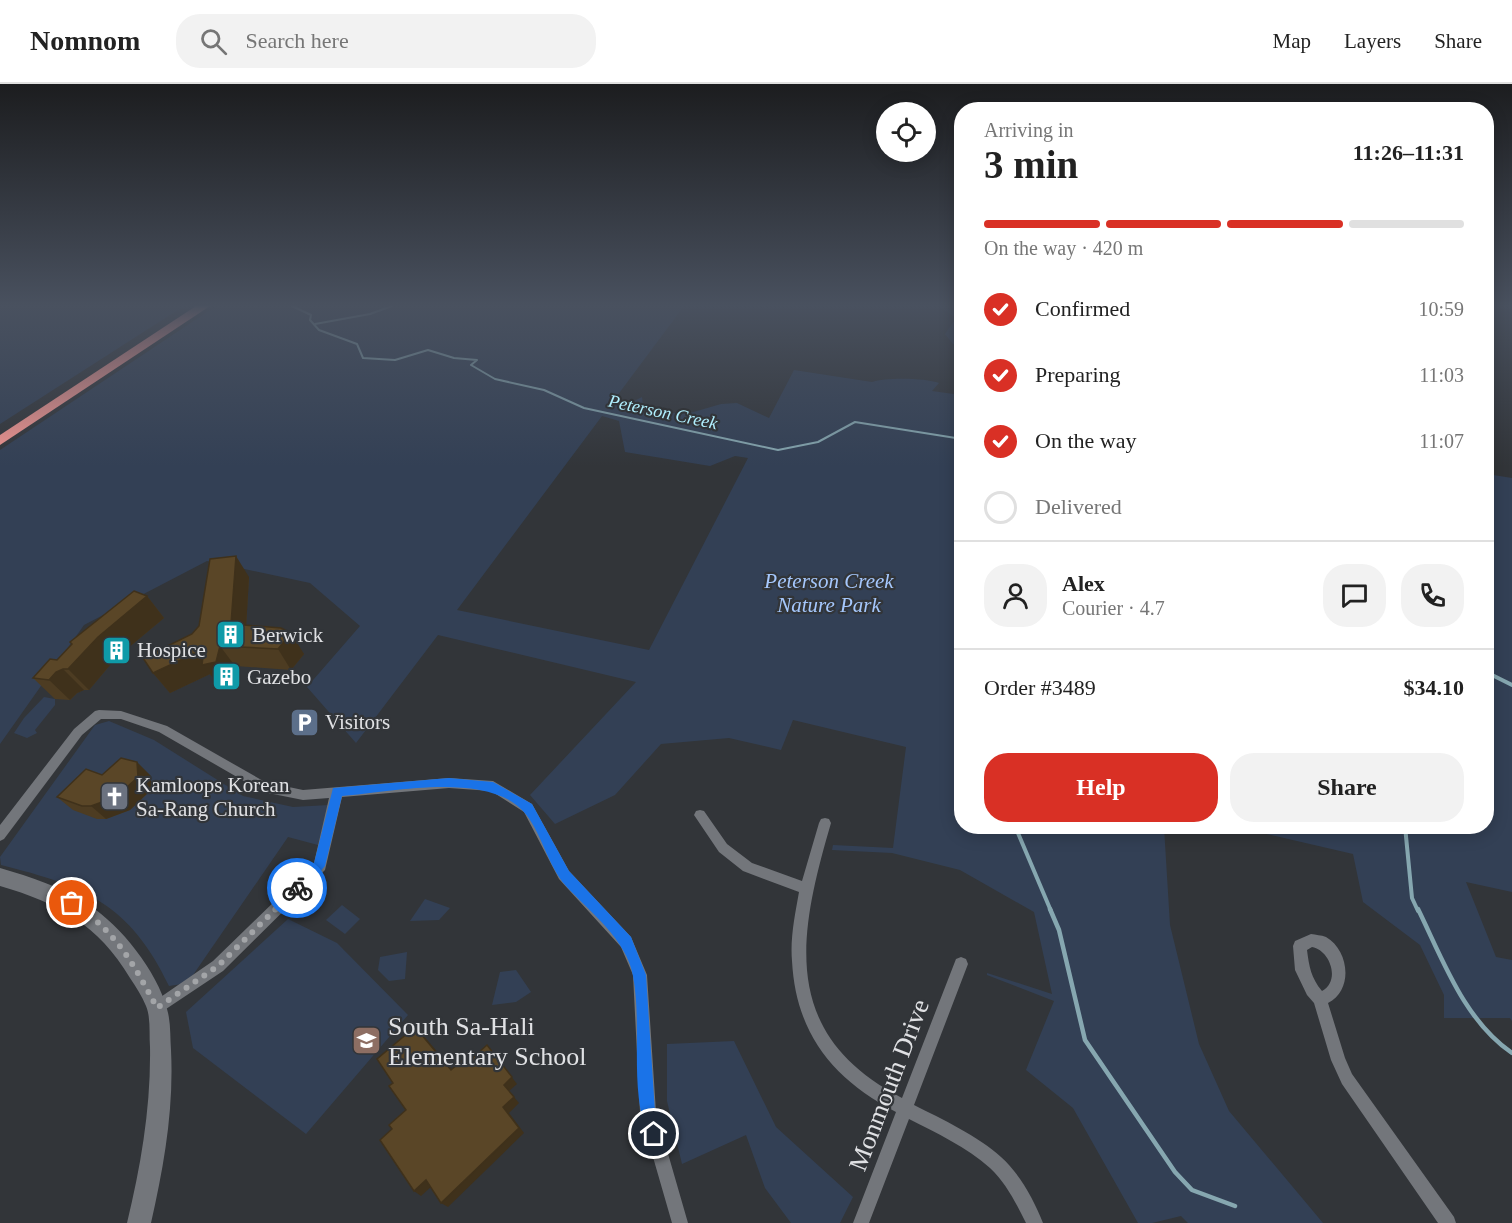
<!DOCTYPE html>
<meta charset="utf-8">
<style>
:root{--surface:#fff;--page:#f2f2f2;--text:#222;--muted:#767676;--line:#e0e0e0;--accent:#d93025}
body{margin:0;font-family:Georgia,serif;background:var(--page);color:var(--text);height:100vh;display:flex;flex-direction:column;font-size:22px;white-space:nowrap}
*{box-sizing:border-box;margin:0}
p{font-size:20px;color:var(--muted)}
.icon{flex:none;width:33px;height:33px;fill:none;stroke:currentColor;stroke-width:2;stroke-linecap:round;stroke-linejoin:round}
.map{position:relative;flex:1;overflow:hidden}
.side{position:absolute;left:954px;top:18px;width:540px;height:732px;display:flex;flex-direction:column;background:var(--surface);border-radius:24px;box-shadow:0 3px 15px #0003}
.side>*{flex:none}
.buttons{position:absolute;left:876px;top:18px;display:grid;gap:12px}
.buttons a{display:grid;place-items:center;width:60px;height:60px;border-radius:50%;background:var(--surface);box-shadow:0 3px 15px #0003;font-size:30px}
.pin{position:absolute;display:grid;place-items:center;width:51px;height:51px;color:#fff;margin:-26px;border:3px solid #fff;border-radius:50%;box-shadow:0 2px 6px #0007}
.courier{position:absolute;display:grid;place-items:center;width:60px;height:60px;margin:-30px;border:4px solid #1a73e8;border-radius:50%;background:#fff;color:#222;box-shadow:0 2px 8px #0007}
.headline em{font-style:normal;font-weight:700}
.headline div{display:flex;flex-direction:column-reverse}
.headline{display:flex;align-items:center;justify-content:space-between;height:102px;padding:0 30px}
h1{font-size:39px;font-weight:700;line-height:45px}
.bar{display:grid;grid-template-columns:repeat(4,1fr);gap:9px 6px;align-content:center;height:72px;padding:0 30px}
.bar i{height:8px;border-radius:4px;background:var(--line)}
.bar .on{background:var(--accent)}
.bar p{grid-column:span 4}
.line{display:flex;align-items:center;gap:15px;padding:0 30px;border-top:2px solid var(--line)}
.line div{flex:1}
.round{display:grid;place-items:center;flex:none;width:63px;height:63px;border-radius:24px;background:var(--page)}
ol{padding:0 30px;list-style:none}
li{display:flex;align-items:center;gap:18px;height:66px}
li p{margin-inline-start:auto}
li .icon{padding:6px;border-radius:50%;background:var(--accent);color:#fff;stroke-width:4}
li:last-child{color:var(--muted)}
li i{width:33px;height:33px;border:3px solid var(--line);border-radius:50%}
.button{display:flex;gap:12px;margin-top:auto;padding:12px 30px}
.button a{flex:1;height:69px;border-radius:24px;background:var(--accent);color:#fff;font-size:24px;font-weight:700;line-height:69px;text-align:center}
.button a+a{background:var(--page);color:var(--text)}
header{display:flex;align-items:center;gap:36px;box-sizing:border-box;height:84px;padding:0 30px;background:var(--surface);border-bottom:2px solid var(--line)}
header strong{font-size:28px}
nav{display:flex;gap:33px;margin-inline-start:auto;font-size:21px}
.search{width:420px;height:54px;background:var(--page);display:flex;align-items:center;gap:15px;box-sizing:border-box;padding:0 21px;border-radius:24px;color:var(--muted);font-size:22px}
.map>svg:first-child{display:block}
.green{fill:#334055;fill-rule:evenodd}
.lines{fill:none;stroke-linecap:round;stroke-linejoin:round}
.stream-far2{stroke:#86a7b0;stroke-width:2}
.stream-far1{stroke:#86a7b0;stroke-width:4}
.stream{stroke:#86a7b0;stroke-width:4.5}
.minor{fill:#73767b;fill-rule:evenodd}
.secondary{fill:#73767b;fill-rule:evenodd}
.motorway{fill:#f59792;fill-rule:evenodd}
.wall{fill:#4d3c22}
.shaded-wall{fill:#3f311b}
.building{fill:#5a4627;stroke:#3f311b;stroke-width:1.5}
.route{fill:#1a73e8}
.done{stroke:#a3a5a8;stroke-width:6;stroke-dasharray:0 10.8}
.labels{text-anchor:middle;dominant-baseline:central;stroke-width:4.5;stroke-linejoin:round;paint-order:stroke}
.far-water-label{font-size:18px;font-style:italic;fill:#b0effe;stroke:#323539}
.park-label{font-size:21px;font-style:italic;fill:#a5c7fc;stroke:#323539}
.poi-label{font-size:21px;fill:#e0e1e4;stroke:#323539;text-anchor:start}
.near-poi-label{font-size:26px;fill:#e0e1e4;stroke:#323539;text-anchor:start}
.near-street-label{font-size:26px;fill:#e0e1e4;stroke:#323539}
</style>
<header>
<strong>Nomnom</strong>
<div class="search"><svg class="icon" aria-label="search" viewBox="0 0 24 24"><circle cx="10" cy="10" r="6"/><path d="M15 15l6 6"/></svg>Search here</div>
<nav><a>Map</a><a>Layers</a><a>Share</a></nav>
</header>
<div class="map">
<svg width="1512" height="1139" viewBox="0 0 1512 1139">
<rect width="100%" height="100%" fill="#323539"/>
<g class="green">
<polygon points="0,222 184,222 0,340"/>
<path d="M216,222H684L614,316L622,323L642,313L644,329H690L721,320L737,319L769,334L794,286L872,298C886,293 926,294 939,299L932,307L961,311L962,742L1164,743L1170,841L1199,960L1229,1027L1323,1139H1188L1181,1132L1152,1139H1138L1073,1024L1026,986L1054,917L987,891V889L1052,910L1034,828L960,786L892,769L832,766L833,761L893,764L906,663L793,636L781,666L729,654L661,660L615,711L555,740L530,711L636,598L438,551L356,659L307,603L360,542L310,499L207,477L84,541L0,660V366ZM602,332L619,337L625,368L710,382L735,372L748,374L649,566L457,526Z"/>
<polygon points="939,222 961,222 961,262 953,260 945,250 956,234"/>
<polygon points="1487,390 1512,394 1512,808 1466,798 1496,873 1512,876 1512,937 1510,934 1444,934 1444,911 1420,861 1363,818 1353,770 1237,743 1486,742"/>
<polygon points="44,613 55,615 55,621 35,646 37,649 27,654 14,649 24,634"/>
<path d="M109,637L154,656L243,712L293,723L329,721L318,761L288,753L193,891L182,900L169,902C130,820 85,802 1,781L0,773L95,641Z"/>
<polygon points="425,815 450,824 439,836 410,837"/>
<polygon points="342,821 360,835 345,850 326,836"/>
<polygon points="288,835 337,859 408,931 306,1050 193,964 186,928"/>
<polygon points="407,868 405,895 389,897 378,886 380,873"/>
<polygon points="516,886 531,908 516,918 492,921 500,888"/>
<polygon points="734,957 776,1043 853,1113 840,1139 791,1139 765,1104 746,1051 682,1080 667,1017 667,960"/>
</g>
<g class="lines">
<g class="stream-far2">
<polyline points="292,222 311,231 310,236 319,246 357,260 363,274 395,276 428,266 454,274 477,276 471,281 495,295 544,306 584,324 778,366 818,358 855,338 962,355"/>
<polyline points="315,240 370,230 392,222"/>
</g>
<g class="stream-far1">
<polyline points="1486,588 1512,601"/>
<polyline points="1015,742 1051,827"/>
<polyline points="1405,742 1412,814 1418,827"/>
</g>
<g class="stream">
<polyline points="1050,825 1059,846 1085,956 1175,1088 1192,1106 1235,1122"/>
<path d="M1418,825C1443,876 1464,936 1512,969"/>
</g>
<g class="minor">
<polygon points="99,626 121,627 167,642 265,698 303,706 449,694 493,697 532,720 569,787 631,853 647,891 656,1028 688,1139 672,1139 640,1028 633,891 621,863 559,795 524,728 491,707 449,704 342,713 325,786 223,887 157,931 152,929 150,924 152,919 213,877 314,779 329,714 303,716 263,708 159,648 121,635 101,635 82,651 4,755 0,757 0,741 74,645 95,627"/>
<path d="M700,726L704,727L727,760L752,779L802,797L819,739L821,735L825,734L829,735L831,739C798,852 779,950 902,1014L956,875L961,873L966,875L968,880L914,1021C942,1035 978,1052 1001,1073C1020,1090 1034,1116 1043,1139H1026C1016,1119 1006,1099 990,1084C967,1063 936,1049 909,1035L869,1139H853L896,1028C833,995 796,950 792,877C790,854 795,831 799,808L743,787L719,768L694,731L696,727Z"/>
<path d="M1311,850C1316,851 1321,851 1326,853C1349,866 1354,906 1328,919L1345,974L1352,990L1454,1133L1456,1139H1438L1342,1000L1331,976L1314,919L1307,911L1295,886L1293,862L1295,857ZM1312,863C1330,866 1341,897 1322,907C1311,894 1309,882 1307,866Z"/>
</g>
<path class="secondary" d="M0,784C31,793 62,803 89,821C121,842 157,887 167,925C171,938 170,953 171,966C174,1025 164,1082 151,1139H127C141,1081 151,1023 150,963C149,950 151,934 146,922C142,912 136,903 130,894C98,840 58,819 0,802Z"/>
<polygon class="motorway" points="196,222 210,222 0,361 0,351"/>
</g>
<g class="wall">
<polygon points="249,493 246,542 304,570 291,586 235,582 231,598 218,601 210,590 170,609 153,589"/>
<polygon points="147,512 164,534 116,574 89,606 84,606 77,609 70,616 55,615 33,594"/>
<polygon points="102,691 151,692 151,706 130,726 106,735 97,735 73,726 57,713"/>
</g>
<g class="shaded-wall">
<polygon points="236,472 249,493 245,561 231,540"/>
<polygon points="147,512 164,534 116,574 89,606 68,585 98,553"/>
<polygon points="291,549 304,570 291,586 278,565"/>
<polygon points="220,562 235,582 231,598 218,601 210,590 170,609 153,589 204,565"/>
<polygon points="63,585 84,606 77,609 70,616 49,596 56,588"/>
<polygon points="137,678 151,692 151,706 130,726 106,735 91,722"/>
<polygon points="415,943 422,950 458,992 451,986"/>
<polygon points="487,961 517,1000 509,1007 519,1019 509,1029 524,1049 448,1123 441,1119 503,1023 504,1001"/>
<polygon points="426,1096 433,1101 421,1112 414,1107"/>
</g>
<g class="building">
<polygon points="236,472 231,540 281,544 291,549 278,565 220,562 216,578 202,581 204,565 153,589 143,574 192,550 199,542 210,475"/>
<polygon points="134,507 147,512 98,553 68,585 63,585 56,588 49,596 33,594 50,575 57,576 72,560 70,558"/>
<polygon points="121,674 137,678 138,693 116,713 91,722 82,722 57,713 86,685 102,691"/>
<polygon points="415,943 451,986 465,974 468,978 487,961 512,993 504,1001 514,1013 503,1023 519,1044 441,1119 426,1096 414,1107 380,1056 392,1045 389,1041 406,1026 389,1002 393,999 377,975"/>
</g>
<linearGradient id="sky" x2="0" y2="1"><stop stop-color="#1c1d1f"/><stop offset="0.58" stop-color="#49515f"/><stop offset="1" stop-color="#49515f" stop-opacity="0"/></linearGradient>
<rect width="1512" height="382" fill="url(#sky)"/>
<path class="route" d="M449,694L493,698L532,720L569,787L631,853L646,891L655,1028L662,1050L659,1055L654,1057L649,1055C628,1005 643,945 633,892C627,856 590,828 566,802C547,781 541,746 523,727C486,687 391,708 342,712L325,782L302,808H293V800L314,779L333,704Z"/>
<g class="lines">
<path class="done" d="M72,819C117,848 133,879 157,924L218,882L297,804"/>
</g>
<defs>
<symbol id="building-square" viewBox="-11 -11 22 22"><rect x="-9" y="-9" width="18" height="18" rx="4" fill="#0f9aa8" stroke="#323539"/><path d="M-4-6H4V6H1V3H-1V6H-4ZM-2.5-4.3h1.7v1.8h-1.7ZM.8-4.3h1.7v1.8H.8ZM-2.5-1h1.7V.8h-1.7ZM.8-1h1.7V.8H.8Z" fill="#fff"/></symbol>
<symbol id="parking-square" viewBox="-11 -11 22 22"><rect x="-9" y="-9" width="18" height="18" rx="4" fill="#5c6f8a" stroke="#323539"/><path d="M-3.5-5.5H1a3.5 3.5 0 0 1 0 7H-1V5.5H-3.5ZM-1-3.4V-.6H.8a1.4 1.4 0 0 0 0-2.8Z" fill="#fff"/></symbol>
<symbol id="church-square" viewBox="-11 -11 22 22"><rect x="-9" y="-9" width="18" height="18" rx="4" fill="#6b7280" stroke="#323539"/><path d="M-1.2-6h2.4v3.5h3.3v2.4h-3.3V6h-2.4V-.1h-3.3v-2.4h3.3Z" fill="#fff"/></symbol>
<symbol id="school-square" viewBox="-11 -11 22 22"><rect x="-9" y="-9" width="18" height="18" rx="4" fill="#8d6e63" stroke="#323539"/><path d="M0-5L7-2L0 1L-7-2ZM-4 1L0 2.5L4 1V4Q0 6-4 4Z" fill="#fff"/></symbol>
</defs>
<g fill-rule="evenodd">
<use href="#building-square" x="214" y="534" width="33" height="33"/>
<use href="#building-square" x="100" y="550" width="33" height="33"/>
<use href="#building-square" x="210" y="576" width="33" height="33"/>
<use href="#parking-square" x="288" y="622" width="33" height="33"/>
<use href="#church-square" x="98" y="696" width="33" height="33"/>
<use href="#school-square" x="350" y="940" width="33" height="33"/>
</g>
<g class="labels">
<g class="far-water-label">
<text transform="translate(663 328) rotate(12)">Peterson Creek</text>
</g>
<g class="park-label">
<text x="829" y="497">Peterson Creek<tspan x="829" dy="24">Nature Park</tspan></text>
</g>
<g class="poi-label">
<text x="252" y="551">Berwick</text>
<text x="137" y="566">Hospice</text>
<text x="247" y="593">Gazebo</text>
<text x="325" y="638">Visitors</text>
<text x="136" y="701">Kamloops Korean<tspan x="136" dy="24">Sa-Rang Church</tspan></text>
</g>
<g class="near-poi-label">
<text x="388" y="942">South Sa-Hali<tspan x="388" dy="30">Elementary School</tspan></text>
</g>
<g class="near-street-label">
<text transform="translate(889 1001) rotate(-69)">Monmouth Drive</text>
</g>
</g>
</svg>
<div class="buttons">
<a><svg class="icon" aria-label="locate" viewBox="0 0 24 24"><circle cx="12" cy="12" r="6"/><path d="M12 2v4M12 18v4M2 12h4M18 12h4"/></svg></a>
</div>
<div class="pin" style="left:72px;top:819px;background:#ea580c"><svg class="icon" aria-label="bag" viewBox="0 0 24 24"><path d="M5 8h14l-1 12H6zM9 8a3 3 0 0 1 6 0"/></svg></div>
<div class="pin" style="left:654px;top:1050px;background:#1f2937"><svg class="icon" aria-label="home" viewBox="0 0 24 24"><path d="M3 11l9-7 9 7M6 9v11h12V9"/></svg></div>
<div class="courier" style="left:297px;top:804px"><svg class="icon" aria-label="bike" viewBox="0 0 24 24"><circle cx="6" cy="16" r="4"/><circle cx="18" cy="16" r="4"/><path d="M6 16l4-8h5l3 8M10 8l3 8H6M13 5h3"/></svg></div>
<section class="side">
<div class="headline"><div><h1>3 min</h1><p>Arriving in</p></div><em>11:26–11:31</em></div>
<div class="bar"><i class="on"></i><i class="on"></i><i class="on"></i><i></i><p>On the way · 420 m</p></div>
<ol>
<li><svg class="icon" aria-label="check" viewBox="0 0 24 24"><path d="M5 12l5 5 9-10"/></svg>Confirmed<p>10:59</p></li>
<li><svg class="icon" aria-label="check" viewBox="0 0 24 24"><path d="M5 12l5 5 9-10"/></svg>Preparing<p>11:03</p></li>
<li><svg class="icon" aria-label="check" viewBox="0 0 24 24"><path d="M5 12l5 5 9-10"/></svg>On the way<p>11:07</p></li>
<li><i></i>Delivered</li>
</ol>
<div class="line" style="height:108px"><a class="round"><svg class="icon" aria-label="person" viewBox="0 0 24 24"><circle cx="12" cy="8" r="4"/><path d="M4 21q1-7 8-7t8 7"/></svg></a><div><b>Alex</b><p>Courier · 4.7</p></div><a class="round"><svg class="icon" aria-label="chat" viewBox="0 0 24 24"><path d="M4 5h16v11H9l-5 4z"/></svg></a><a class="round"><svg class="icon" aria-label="phone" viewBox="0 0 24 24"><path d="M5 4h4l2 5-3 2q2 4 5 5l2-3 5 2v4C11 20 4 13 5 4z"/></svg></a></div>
<div class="line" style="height:78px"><div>Order #3489</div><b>$34.10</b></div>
<div class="button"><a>Help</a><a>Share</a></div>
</section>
</div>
